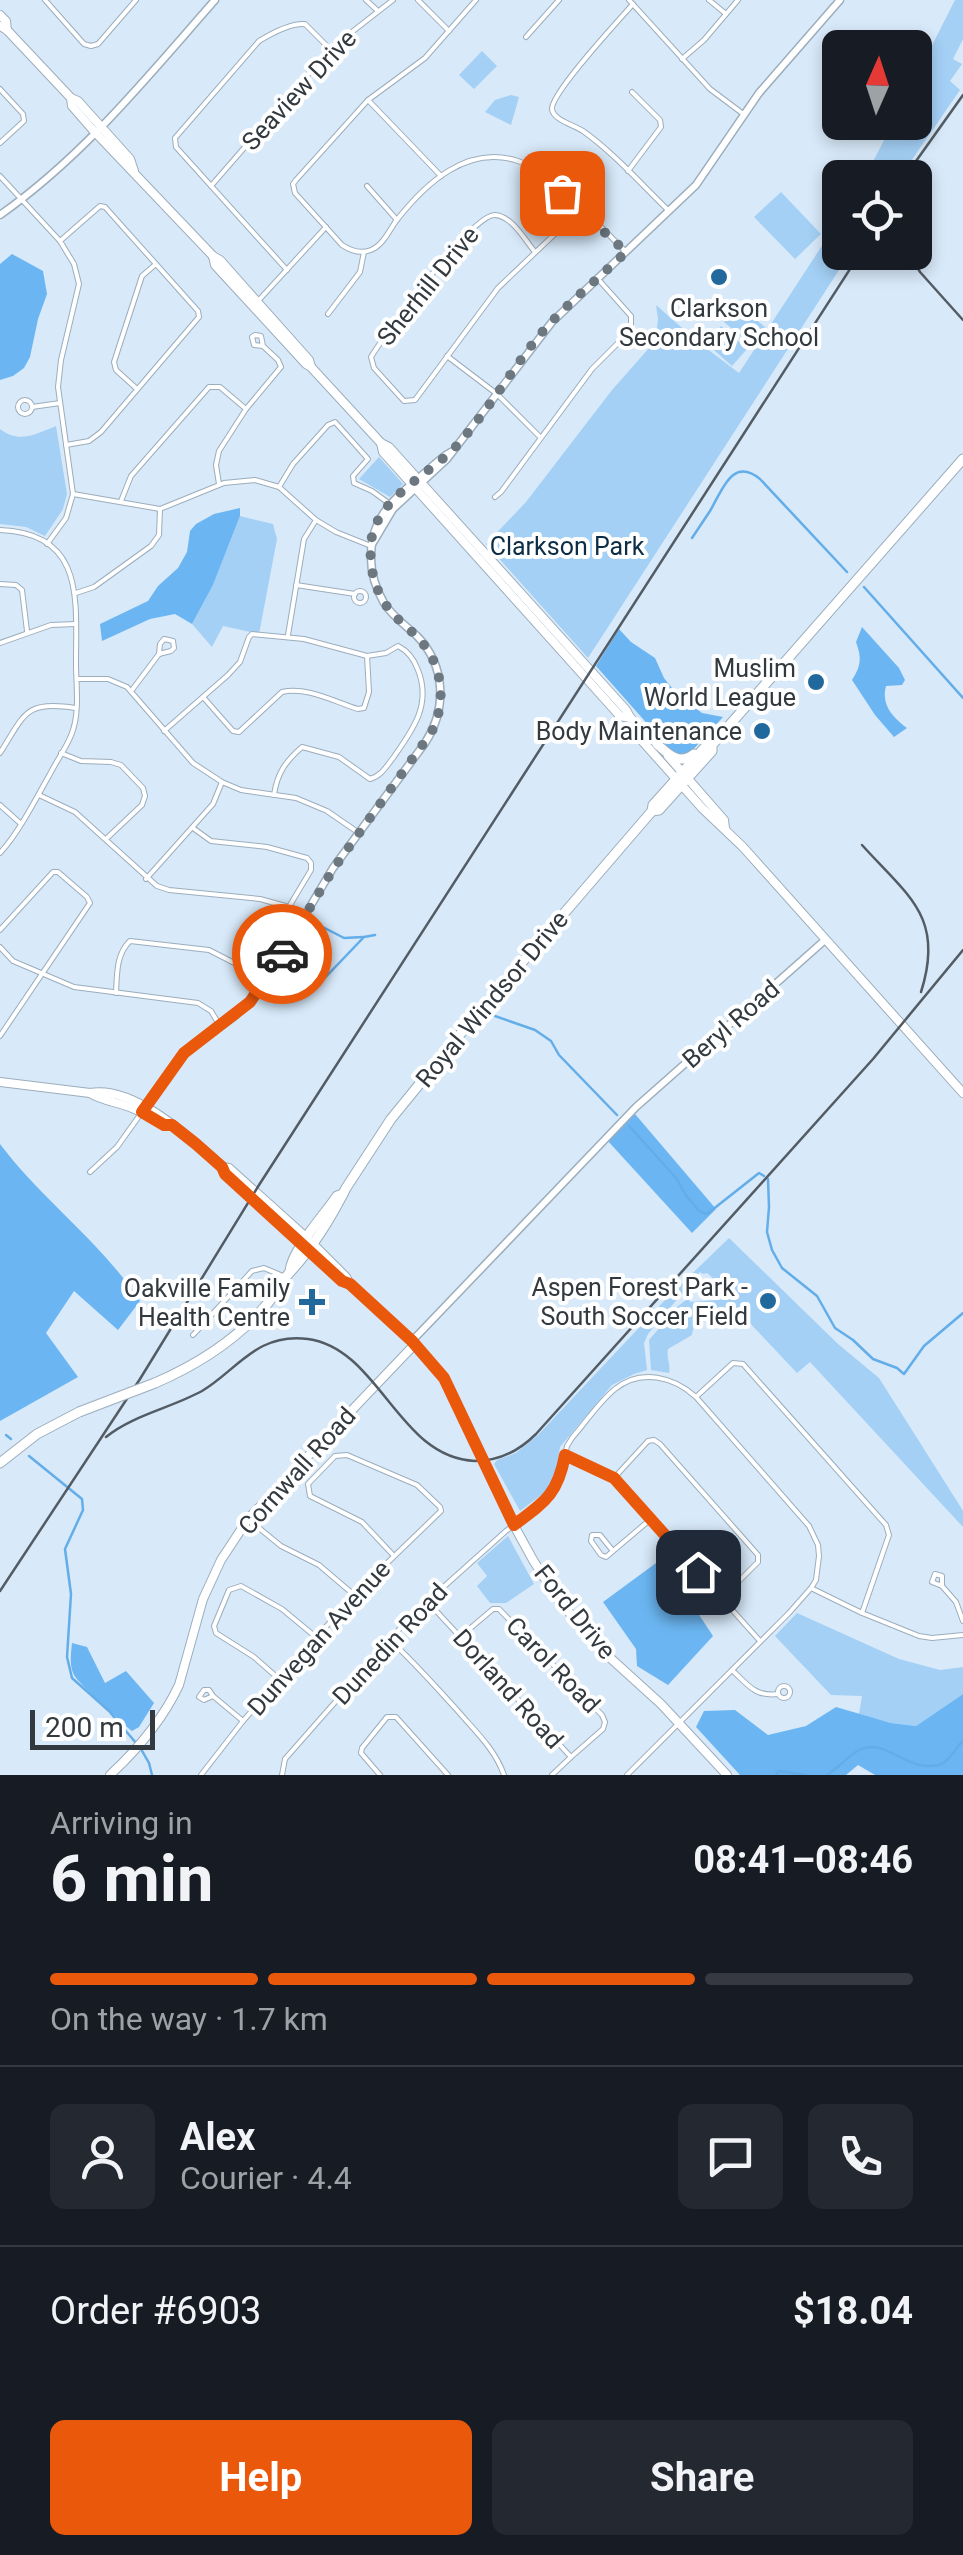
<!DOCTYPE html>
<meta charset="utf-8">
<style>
:root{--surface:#171b24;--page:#242831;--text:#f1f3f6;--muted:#9ea1a6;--line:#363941;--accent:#ea580c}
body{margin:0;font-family:Roboto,sans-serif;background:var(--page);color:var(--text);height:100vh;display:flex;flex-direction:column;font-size:38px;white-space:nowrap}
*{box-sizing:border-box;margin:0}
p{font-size:32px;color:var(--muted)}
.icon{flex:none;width:55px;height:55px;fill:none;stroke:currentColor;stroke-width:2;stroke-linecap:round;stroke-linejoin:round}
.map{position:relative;height:1775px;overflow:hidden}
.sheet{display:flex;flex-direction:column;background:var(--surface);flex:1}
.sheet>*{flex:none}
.needle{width:65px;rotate:3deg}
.buttons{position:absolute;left:822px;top:30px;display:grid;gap:20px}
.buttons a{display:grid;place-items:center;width:110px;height:110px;border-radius:15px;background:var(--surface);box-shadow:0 5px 15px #0003;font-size:50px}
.scale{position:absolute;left:30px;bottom:25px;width:125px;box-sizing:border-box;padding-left:10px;border:5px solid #32393f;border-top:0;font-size:28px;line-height:35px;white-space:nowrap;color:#32393f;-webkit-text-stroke:8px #fff;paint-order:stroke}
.pin{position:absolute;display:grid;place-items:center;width:85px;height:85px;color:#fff;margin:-42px;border-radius:20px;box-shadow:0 5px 15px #0006}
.courier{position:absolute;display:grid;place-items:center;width:100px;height:100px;margin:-50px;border:8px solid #ea580c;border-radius:50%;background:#fff;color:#222;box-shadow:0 2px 12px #0007}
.overview em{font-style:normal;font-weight:700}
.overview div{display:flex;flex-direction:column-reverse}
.overview{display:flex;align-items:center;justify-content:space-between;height:170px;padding:0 50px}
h1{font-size:65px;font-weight:700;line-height:75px}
.bar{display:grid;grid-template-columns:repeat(4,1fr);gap:15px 10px;align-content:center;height:120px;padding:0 50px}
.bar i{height:12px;border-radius:8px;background:var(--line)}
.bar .current{background:var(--accent)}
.bar p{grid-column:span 4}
.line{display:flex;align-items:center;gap:25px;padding:0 50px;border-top:2px solid var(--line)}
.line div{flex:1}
.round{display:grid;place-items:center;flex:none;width:105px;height:105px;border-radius:15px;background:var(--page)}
.cta{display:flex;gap:20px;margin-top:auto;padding:20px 50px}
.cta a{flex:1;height:115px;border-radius:15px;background:var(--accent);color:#fff;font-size:40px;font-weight:700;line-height:115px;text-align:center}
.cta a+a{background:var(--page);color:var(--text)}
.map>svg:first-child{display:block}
.green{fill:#a4d0f5}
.forest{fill:#6bb6f2}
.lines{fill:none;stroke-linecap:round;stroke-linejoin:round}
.stream{stroke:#63ade9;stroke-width:2.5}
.minor-casing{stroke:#9cadbc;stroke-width:6}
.tertiary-casing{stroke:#9cadbc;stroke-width:9}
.secondary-casing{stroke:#9cadbc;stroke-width:10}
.primary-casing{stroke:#9cadbc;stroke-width:11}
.minor{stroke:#fff;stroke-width:4}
.tertiary{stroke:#fff;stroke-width:6}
.secondary{stroke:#fff;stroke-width:8}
.primary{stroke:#fff;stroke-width:9}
.rail{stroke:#535c64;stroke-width:2.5}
.primary-bridge-casing{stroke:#9cadbc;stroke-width:11;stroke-linecap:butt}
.primary-bridge{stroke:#fff;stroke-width:9}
.done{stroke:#6c7780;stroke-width:10;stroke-dasharray:0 18}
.route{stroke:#ea580c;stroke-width:12}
.poi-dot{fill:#21699d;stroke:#fff;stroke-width:4}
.labels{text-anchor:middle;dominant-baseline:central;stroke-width:8;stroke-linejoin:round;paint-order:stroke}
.street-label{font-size:25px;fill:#32393f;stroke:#fff}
.poi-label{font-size:25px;fill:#32393f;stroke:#fff;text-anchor:end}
.park-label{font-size:25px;fill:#0c2d45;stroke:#fff}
</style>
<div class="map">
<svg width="963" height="1775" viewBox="0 0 963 1775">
<rect width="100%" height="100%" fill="#d8e9f9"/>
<g class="green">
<polygon points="955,0 963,0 963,39 953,59 962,64 950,81 960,90 900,177 865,177 893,123 915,122 915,79"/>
<polygon points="482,51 497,66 474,89 459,75"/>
<polygon points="511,95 519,97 511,125 485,112 495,100"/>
<polygon points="781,192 821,234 795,259 754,217"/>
<polygon points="840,218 840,252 850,253 588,658 486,544 526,502 612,390 650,347 656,337 658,319 656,305 681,327 696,336 695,339 698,342 739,373"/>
<polygon points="739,305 765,327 750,344 724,322"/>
<polygon points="721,326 747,349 732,366 706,343"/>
<path d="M56,426L67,494L63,509L45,536L26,527L0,524V429C19,444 36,434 56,426Z"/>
<polygon points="379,457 403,484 390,497 359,479"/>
<polygon points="240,516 273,524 277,539 259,634 223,626 212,647 192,624 213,585"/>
<path d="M729,1238L838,1344L879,1378L960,1506L963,1511V1527L810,1362L797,1373L747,1320L737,1324L731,1315C713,1312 695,1313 692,1335L668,1349C666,1358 671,1364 669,1373L651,1370L649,1340L678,1306L689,1298L690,1302L717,1300L724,1295L728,1298L722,1291L724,1288L707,1273L703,1274L700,1272L648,1334L644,1343L647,1370L634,1374L612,1385L560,1447L556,1474L549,1489L520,1511L494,1464L497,1460L516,1453L537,1436L667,1298Z"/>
<polygon points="508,1536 534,1584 506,1603 490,1603 477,1586 487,1576 477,1563"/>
<polygon points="797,1613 899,1659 940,1670 963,1667 963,1694 916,1726 891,1723 859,1714 862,1696 831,1695 775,1636"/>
</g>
<g class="forest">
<polygon points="12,254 43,271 47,294 38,319 30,357 24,368 13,376 0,380 0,264"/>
<polygon points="240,508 240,516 213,585 192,624 175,614 150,619 102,641 100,624 148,601 158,586 178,568 187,552 190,531 196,524 214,514"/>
<path d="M862,627L899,668L905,680L902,685L886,686C881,704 892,717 907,728L894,737L875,715L852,680C861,666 862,658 856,642Z"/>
<polygon points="619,629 631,642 655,658 664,678 676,693 702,713 723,717 689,754 675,755 596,666"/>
<polygon points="635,1114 716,1209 692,1233 607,1140"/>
<path d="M0,1144C42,1200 101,1242 140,1301L118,1330L74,1291L46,1333L78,1377L0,1421Z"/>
<polygon points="667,1555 684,1569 688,1598 713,1636 668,1685 637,1666 636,1649 603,1602"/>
<path d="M72,1643L87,1647L105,1683L126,1671L154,1703L139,1727L132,1731C122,1723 79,1684 74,1675C69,1666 71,1653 72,1643Z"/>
<polygon points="963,1694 963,1775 875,1775 858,1765 846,1775 740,1775 696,1727 704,1711 735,1710 768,1735 806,1726 836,1707 891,1723 916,1726"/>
</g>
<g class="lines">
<g class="stream">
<path d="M692,538C698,529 704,520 710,511C722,491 732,456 760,479L847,572"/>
<polyline points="864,587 963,698"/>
<polyline points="313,922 344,938 363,937"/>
<polyline points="282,982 303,989 318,985 364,937 375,935"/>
<polyline points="492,1015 535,1030 551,1041 559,1055 617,1115"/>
<polyline points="629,1126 677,1179 685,1194 699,1211 707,1214 759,1173 764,1176"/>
<polyline points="768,1179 769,1207 767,1232 772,1250 782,1268 817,1296 835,1328 853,1340 873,1359 897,1368 904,1374 924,1346 963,1313"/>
<polyline points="6,1435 11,1439"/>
<polyline points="29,1456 82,1499 83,1510 65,1549 71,1594 67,1657 72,1678 109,1711 136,1743"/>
<polyline points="141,1749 149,1763 152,1775"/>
<polyline points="776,1775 779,1771 806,1775"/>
<path d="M827,1775C838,1768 848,1756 859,1750C886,1736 907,1775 942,1764C951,1759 955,1748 963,1741"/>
</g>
<defs>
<g id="minor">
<polyline points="45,0 84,44 91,46 98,44 136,0"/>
<polyline points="366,0 378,11"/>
<polyline points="418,0 449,31"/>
<path d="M476,0L425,58L368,100L296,180L293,184L295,193L342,245C351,251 361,254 371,250C383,245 389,231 396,221C425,184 467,144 518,161C547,171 601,227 624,250"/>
<polyline points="629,0 710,89 742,113"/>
<polyline points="709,0 726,14"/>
<path d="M633,4C620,19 551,93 552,109C553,120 574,125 583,131C614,153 641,184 669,211"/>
<polyline points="526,37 559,0"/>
<polyline points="682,59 704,40 738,0"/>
<polyline points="0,89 23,114 24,121 0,143"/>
<polyline points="368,100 441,176"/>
<polyline points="628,171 661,127 660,120 632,92"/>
<polyline points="0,176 60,241 74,264 79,284 61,360 58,387 73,494 66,518 47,544"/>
<polyline points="211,186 330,49 393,0"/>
<polyline points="367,186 397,220"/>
<polyline points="60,241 100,206 105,207 198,311 199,317 101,432 89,441 66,445"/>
<path d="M535,252C525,240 512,216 495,215C472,214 385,334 371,357L374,368L404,401L415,400L498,288L581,209"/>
<path d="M287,270L176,147L175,138L259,41C272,33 290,23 305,24L330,49"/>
<polyline points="258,301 326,227"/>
<polyline points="328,314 360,272 364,252"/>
<polyline points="447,356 497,394 540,437"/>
<polyline points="137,389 116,370 114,362 142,276 156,264"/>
<circle cx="25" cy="407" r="7"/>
<polyline points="32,407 60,403"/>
<polyline points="219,484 216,465 219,451 246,409 281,367 278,360 263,346 261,336 255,335 252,337 254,345 263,346"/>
<polyline points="279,487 293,464 328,425 335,422 368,459 353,476 354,483 372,491 390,504"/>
<polyline points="73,494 160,509 224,483 255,480 279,487 316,520 336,532 371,546"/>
<polyline points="495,497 501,492 592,369 631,330 631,316 598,279"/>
<polyline points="121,501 131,476 209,387 220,387 246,409"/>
<path d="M0,530C85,533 76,600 76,663C76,685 80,712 72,733C67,747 57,760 50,774C35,800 20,831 0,853"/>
<polyline points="0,584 16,585 22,590 27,631"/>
<polyline points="296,585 355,594"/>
<circle cx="360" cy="597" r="6"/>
<polyline points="76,593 94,587 151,546 159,535 160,509"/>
<polyline points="288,635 304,539 316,520"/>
<polygon points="164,639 173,641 174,648 171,651 159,654 160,644"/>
<polyline points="0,643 51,625 76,624"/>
<polyline points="78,679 108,679 127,687 193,763 222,782 241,790 296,798 327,811 359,833"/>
<polyline points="132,690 159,654"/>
<path d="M203,697L233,731L239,732L282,692C306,686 335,702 358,709L364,708L369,692L367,656"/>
<path d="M164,731L228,675L240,662L249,637L252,634L304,639L367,656L386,653L398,646C408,651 414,659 418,670C432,705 412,731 393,758C386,767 381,776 370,779L339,757L302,747C286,761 277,773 274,795"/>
<path d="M0,753C25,714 25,700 75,708"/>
<polyline points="61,753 81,761 111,762 121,765 143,788 145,796 142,805 106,839"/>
<polyline points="39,795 75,812 157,886 169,890 260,899 289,907"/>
<polyline points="0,805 20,823"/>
<polyline points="146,879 213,804 222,782"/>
<polyline points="0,930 53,872 58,872 87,897 90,903 0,1036"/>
<polyline points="0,947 13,961 74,987 198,1003 211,1011 220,1026"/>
<path d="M116,993C117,975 116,954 130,941L209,950L244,968L253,967L311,870V863L307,858L267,847L211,841L193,828"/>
<polyline points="90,1172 117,1147 142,1112"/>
<polyline points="193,1335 252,1271 264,1268 283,1276"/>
<polyline points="696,1397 733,1363 743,1364 886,1525 889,1535 862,1613"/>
<polyline points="565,1455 614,1478 760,1641"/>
<polyline points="614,1478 648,1441 654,1440 660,1444 758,1555 758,1562 722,1598"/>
<polyline points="248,1519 281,1546 319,1565 353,1594"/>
<polyline points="613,1551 600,1535 592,1535 591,1541 601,1555 606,1557 652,1518"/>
<polygon points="935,1574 942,1576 942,1586 932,1582"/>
<polyline points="942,1586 956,1602 963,1621"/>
<polyline points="813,1589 862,1613 919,1636 932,1638 963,1635"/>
<polyline points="427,1601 571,1757 552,1775"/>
<polyline points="460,1637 493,1609 499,1609 602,1715 605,1722 603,1729 571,1757"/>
<path d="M390,1640C414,1662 435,1686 457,1710C475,1731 495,1749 504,1775"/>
<path d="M732,1670C748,1685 755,1697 778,1694"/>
<polyline points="279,1679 254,1657 216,1633 214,1626 229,1590 241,1586 282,1609 317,1638"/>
<circle cx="784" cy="1692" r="6"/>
<polyline points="213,1696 204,1700 199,1697 204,1690 209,1690 213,1696 243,1721"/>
<polyline points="201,1775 243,1721 354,1595 441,1511 440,1507 417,1485 347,1455 335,1456 308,1484 310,1496 362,1522 394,1556"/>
<path d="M282,1775L285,1759L410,1617L506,1531L547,1500L558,1485L567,1446L572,1438C586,1422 599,1402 615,1389C641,1368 674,1377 696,1397L809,1526L818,1545L819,1556L816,1580L811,1588L789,1613L627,1775"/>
<polyline points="380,1775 361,1753 362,1748 387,1717 396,1717 448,1775"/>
</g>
<g id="tertiary">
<path d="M0,215C84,156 148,76 215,0"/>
<polyline points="371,546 393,509 447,459 552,322 696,185 759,93 840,0"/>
<path d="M143,1111L184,1053L236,1015L263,986L333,868L425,743C447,709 446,666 417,636C405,625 392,616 384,603C376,589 371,574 371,558C370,518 393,500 421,476C431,468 440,458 451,452"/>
<polyline points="412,1341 636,1107 825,940"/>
</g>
<g id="secondary">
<polyline points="0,15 6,21 7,30"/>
<polyline points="0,26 7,30 71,98 78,101 130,159 134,171"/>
<polyline points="71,98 72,106 92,129 213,256 220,260 309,360 311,367"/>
<path d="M213,256L215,265L306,364L311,367L381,443L389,447L626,710C633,725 647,733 659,746"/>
<polyline points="381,443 383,452 620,716 630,718"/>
<polyline points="638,727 636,734 702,808 742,846 963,1093"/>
<polyline points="668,756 724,820 725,828"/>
<path d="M0,1082L90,1093C135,1085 192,1140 223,1167L225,1173L342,1281L350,1284L412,1341L444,1378L516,1529L533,1560L559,1601L607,1655L661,1704L727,1775"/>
<path d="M90,1093C103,1101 118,1102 132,1108C146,1113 157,1124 172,1125"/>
<polyline points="223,1167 229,1168 308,1239 346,1277 350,1284"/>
<path d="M110,1775C138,1749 163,1719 179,1685L203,1599L221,1560L248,1519L415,1344"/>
</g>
<g id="primary">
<path d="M657,744C668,754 679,766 694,754"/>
<polyline points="652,811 659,810 712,751 712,745 963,459"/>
<path d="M290,1271C292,1250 324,1215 337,1196L343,1194"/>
<path d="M155,1383C199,1364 237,1340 268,1303C276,1293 282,1280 291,1271C314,1246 331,1218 346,1188L391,1119L462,1032L652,811L653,805L706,746L712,745"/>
<polyline points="0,1463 37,1434 79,1412"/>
</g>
</defs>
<use href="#minor" class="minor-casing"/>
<use href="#tertiary" class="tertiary-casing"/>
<use href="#secondary" class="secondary-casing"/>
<use href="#primary" class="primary-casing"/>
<use href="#minor" class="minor"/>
<use href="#tertiary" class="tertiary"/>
<use href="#secondary" class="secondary"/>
<use href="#primary" class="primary"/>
<g class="rail">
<polyline points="904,178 963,95"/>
<polyline points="908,252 920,272 963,320"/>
<path d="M862,845C908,896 945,917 921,992"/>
<path d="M106,1437C133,1415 171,1408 202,1391C224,1378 241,1357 263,1346C277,1339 293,1337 308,1339C380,1349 398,1458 475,1461C500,1461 520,1450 536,1434L873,1059L963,950"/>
<polyline points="0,1591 140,1379 259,1185 861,252"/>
</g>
<defs>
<polyline id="primary-bridge" points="79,1412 155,1383"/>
</defs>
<use href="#primary-bridge" class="primary-bridge-casing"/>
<use href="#primary-bridge" class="primary-bridge"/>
</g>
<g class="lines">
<path class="done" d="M282,954L334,868L431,733C447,703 443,666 420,640C410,629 397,620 388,608C374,589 369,566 371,543C375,497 434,473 460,442C489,409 511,371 538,337C564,306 597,280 626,252L562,193"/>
<path class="route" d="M282,954L250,1002L184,1053L142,1112L164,1125H172L196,1144L222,1167L225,1174L342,1281L350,1284L412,1341L444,1378L514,1525C545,1502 558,1494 565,1455L614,1478L698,1572"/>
</g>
<g class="poi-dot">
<circle cx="719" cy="277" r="10"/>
<circle cx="816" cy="682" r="10"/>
<circle cx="762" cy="731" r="10"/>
<circle cx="768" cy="1301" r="10"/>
<path d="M307 1287h10v10h10v10h-10v10h-10v-10h-10v-10h10z"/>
</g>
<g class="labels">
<g class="street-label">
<text transform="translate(299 90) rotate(-47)">Seaview Drive</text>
<text transform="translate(428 286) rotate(-51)">Sherhill Drive</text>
<text transform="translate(492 999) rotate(-50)">Royal Windsor Drive</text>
<text transform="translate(731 1024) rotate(-41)">Beryl Road</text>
<text transform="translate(297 1471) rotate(-48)">Cornwall Road</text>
<text transform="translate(575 1612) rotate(51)">Ford Drive</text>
<text transform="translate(319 1638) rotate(-48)">Dunvegan Avenue</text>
<text transform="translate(390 1644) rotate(-47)">Dunedin Road</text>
<text transform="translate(553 1665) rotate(46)">Carol Road</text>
<text transform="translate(508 1689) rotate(48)">Dorland Road</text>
</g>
<g class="poi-label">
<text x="719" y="308" text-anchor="middle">Clarkson<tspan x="719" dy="29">Secondary School</tspan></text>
<text x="796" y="668">Muslim<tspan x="796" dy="29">World League</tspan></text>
<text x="742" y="731">Body Maintenance</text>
<text x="748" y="1287">Aspen Forest Park -<tspan x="748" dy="29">South Soccer Field</tspan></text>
<text x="290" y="1288">Oakville Family<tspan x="290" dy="29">Health Centre</tspan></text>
</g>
<g class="park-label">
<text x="567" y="546">Clarkson Park</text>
</g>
</g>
</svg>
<div class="buttons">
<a><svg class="needle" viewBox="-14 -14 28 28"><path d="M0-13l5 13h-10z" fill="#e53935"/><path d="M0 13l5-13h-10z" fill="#9ea1a6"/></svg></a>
<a><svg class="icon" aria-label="locate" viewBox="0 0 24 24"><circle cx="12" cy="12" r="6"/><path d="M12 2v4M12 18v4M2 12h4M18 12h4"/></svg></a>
</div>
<div class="scale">200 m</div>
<div class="pin" style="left:562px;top:193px;background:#ea580c"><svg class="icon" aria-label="bag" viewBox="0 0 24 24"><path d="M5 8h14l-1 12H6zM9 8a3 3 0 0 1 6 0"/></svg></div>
<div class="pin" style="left:698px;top:1572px;background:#1f2937"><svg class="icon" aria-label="home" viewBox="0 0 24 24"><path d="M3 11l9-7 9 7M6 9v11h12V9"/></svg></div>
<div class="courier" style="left:282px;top:954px"><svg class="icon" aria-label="car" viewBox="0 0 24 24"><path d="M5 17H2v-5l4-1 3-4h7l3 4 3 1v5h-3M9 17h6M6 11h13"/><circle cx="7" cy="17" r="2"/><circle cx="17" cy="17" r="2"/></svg></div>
</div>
<section class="sheet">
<div class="overview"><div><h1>6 min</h1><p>Arriving in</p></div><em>08:41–08:46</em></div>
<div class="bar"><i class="current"></i><i class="current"></i><i class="current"></i><i></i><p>On the way · 1.7 km</p></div>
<div class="line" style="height:180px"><a class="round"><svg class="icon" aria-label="person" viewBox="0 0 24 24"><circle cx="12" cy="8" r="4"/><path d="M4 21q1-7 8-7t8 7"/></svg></a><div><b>Alex</b><p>Courier · 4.4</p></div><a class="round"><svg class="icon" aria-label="chat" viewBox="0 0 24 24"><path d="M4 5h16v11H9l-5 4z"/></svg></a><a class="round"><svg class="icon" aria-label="phone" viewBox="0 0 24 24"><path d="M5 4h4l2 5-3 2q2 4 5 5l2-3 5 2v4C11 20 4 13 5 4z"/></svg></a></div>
<div class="line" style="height:130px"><div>Order #6903</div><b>$18.04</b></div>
<div class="cta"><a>Help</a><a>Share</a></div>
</section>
